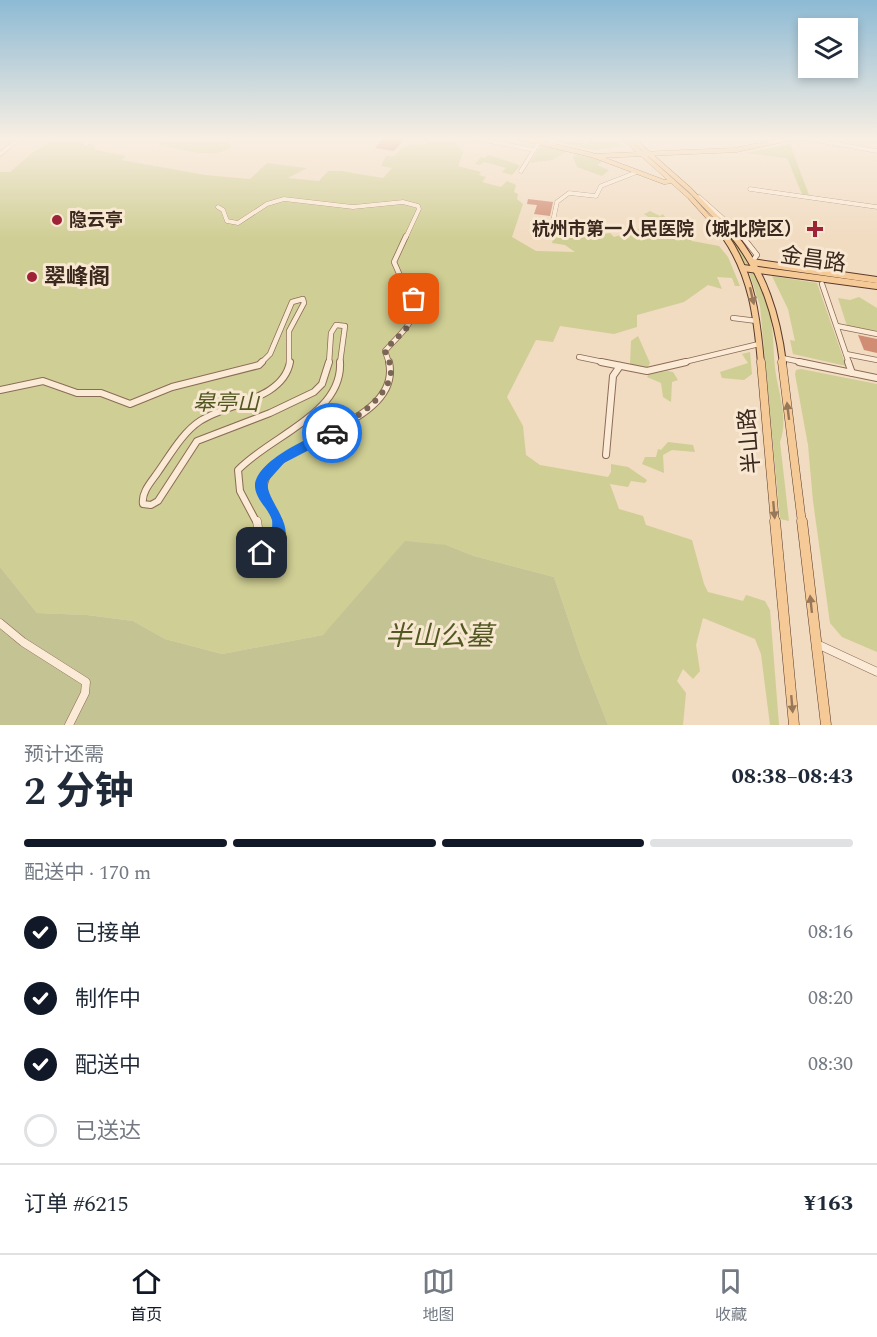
<!DOCTYPE html>
<html lang="zh">
<meta charset="utf-8">
<style>
:root{--surface:#fff;--page:#f6f6f7;--text:#1f2937;--muted:#747a83;--line:#e0e1e3;--accent:#111827}
body{margin:0;font-family:Spectral,"Noto Sans SC",serif;background:var(--page);color:var(--text);height:100vh;display:flex;flex-direction:column;font-size:22px;white-space:nowrap}
*{box-sizing:border-box;margin:0}
p{font-size:20px;color:var(--muted)}
.icon{flex:none;width:33px;height:33px;fill:none;stroke:currentColor;stroke-width:2;stroke-linecap:round;stroke-linejoin:round}
.map{position:relative;height:725px;overflow:hidden}
.panel{display:flex;flex-direction:column;background:var(--surface);flex:1}
.panel>*{flex:none}
.controls{position:absolute;left:798px;top:18px;display:grid;gap:12px}
.controls a{display:grid;place-items:center;width:60px;height:60px;border-radius:0px;background:var(--surface);box-shadow:0 3px 9px #0003;font-size:30px}
.pin{position:absolute;display:grid;place-items:center;width:51px;height:51px;color:#fff;margin:-26px;border-radius:12px;box-shadow:0 3px 9px #0006}
.courier{position:absolute;display:grid;place-items:center;width:60px;height:60px;margin:-30px;border:4px solid #1a73e8;border-radius:50%;background:#fff;color:#222;box-shadow:0 2px 8px #0007}
.headline em{font-style:normal;font-weight:700}
.headline div{display:flex;flex-direction:column-reverse}
.headline{display:flex;align-items:center;justify-content:space-between;height:102px;padding:0 24px}
h1{font-size:39px;font-weight:700;line-height:45px}
.bar{display:grid;grid-template-columns:repeat(4,1fr);gap:9px 6px;align-content:center;height:72px;padding:0 24px}
.bar i{height:8px;border-radius:4px;background:var(--line)}
.bar .on{background:var(--accent)}
.bar p{grid-column:span 4}
.line{display:flex;align-items:center;gap:15px;padding:0 24px;border-top:2px solid var(--line)}
.line div{flex:1}
ol{padding:0 24px;list-style:none}
li{display:flex;align-items:center;gap:18px;height:66px}
li p{margin-inline-start:auto}
li .icon{padding:6px;border-radius:50%;background:var(--accent);color:#fff;stroke-width:4}
li:last-child{color:var(--muted)}
li i{width:33px;height:33px;border:3px solid var(--line);border-radius:50%}
.menu{display:flex;justify-content:space-around;align-items:center;height:84px;border-top:2px solid var(--line);background:var(--surface);font-size:16px;color:var(--muted)}
.menu a{display:grid;justify-items:center;gap:3px}
.menu .on{color:var(--accent)}
.map>svg:first-child{display:block}
.green{fill:#cfce94}
.cemetery{fill:#c4c394}
.building{fill:#d18d74}
.lines{fill:none;stroke-linecap:round;stroke-linejoin:round}
.minor-far3-casing{stroke:#8b6b57;stroke-width:4.5}
.minor-far2-casing{stroke:#8b6b57;stroke-width:6}
.minor-far1-casing{stroke:#8b6b57;stroke-width:8}
.minor-casing{stroke:#8b6b57;stroke-width:9}
.major-far3-casing{stroke:#593a2c;stroke-width:5}
.major-far2-casing{stroke:#593a2c;stroke-width:8}
.major-far1-casing{stroke:#593a2c;stroke-width:9}
.major-casing{stroke:#593a2c;stroke-width:11}
.minor-far3{stroke:#fbead5;stroke-width:4}
.minor-far2{stroke:#fbead5;stroke-width:4.5}
.minor-far1{stroke:#fbead5;stroke-width:6}
.minor{stroke:#fbead5;stroke-width:8}
.major-far3{stroke:#f6ca96;stroke-width:4.5}
.major-far2{stroke:#f6ca96;stroke-width:6}
.major-far1{stroke:#f6ca96;stroke-width:8}
.major{stroke:#f6ca96;stroke-width:10}
.oneway{fill:#98785a}
.route{fill:#1a73e8}
.done{stroke:#7a6656;stroke-width:6;stroke-dasharray:0 10.8}
.poi-dot{fill:#9e2336;stroke:#f8e7d1;stroke-width:2}
.labels{text-anchor:middle;dominant-baseline:central;stroke-width:6;stroke-linejoin:round;paint-order:stroke}
.far-poi-label{font-size:18px;font-weight:bold;fill:#3a271d;stroke:#f8e7d1;text-anchor:start}
.street-label{font-size:22px;fill:#3a271d;stroke:#f8e7d1}
.poi-label{font-size:22px;font-weight:bold;fill:#3a271d;stroke:#f8e7d1;text-anchor:start}
.park-label{font-size:22px;font-style:italic;fill:#525822;stroke:#f8e7d1}
.near-park-label{font-size:27px;font-style:italic;fill:#525822;stroke:#f8e7d1}
</style>
<div class="map">
<svg width="877" height="725" viewBox="0 0 877 725">
<rect width="100%" height="100%" fill="#f1dbc1"/>
<g class="green">
<polygon points="56,138 92,138 84,142 93,145 95,150 126,156 122,160 205,175 250,179 267,163 307,168 288,178 319,181 328,171 341,171 383,178 392,168 381,166 386,156 394,156 402,148 410,145 426,144 428,141 412,138 437,138 456,142 463,153 458,166 481,172 479,175 486,177 482,182 501,187 507,181 516,185 514,192 518,194 517,199 523,204 512,237 536,251 575,252 565,245 552,243 557,223 571,226 582,237 610,233 614,237 647,226 645,223 636,221 655,222 644,214 650,211 660,216 663,214 670,224 688,227 680,231 692,241 719,246 728,257 740,286 735,286 732,278 717,277 722,289 708,285 684,302 637,315 637,327 614,334 560,326 553,342 536,340 507,397 523,426 526,455 540,465 608,477 611,472 611,464 628,467 647,480 645,483 631,481 628,487 610,484 619,509 643,516 646,525 692,540 704,584 708,592 743,601 746,595 765,601 770,610 779,725 770,725 761,654 755,639 703,618 696,645 700,671 693,679 683,669 677,681 686,693 683,725 608,725 580,654 554,577 474,556 446,545 344,614 323,635 222,654 165,639 133,621 87,615 37,613 0,567 0,172 10,172 32,153"/>
<path d="M165,138L227,140L231,147C213,161 179,148 159,145Z"/>
<polygon points="587,138 615,138 621,146 595,150 556,142 559,140 588,144"/>
<polygon points="790,144 809,195 802,194 787,158 746,153"/>
<polygon points="541,146 564,150 566,152 552,160 530,163"/>
<polygon points="577,153 604,160 597,165 609,170 602,176 577,167 573,157"/>
<polygon points="488,155 517,164 520,166 512,175 502,172 506,168 484,162 480,165 475,164 481,157 485,158"/>
<path d="M714,217C740,246 764,281 771,320C774,338 773,357 776,375C780,398 788,420 780,442L789,521L780,519L760,306L748,269Z"/>
<polygon points="772,276 817,283 846,366 793,354 790,340 795,341 788,309"/>
<polygon points="859,297 877,308 877,331 847,326 838,298 850,300"/>
<polygon points="638,336 650,363 648,367 630,365 631,341"/>
<polygon points="750,352 752,374 744,380 722,378 720,372 748,363 742,354"/>
<polygon points="801,369 877,384 877,652 842,637 830,623 813,501 808,445 795,374 796,370"/>
<polygon points="668,371 673,372 678,380 672,382 671,402 663,397 661,383 647,377 649,374"/>
<polygon points="668,442 693,445 695,452 672,450 663,455 664,473 642,464 645,457 656,457 658,449 661,450"/>
</g>
<polygon class="cemetery" points="405,541 446,545 474,556 554,577 580,654 608,725 0,725 0,567 37,613 87,615 133,621 165,639 222,654 323,635"/>
<g class="building">
<polygon points="383,138 405,138 394,151 375,148"/>
<polygon points="528,199 553,202 550,216 534,214 537,205 527,204"/>
<polygon points="858,335 877,339 877,353 864,350"/>
</g>
<g class="lines">
<defs>
<g id="minor-far3">
<polyline points="475,138 534,150"/>
<polyline points="804,138 877,151"/>
<polyline points="85,144 94,138"/>
<polyline points="550,145 555,138"/>
<polyline points="0,154 20,138"/>
<polyline points="521,171 539,142"/>
<polyline points="750,189 877,207"/>
<polyline points="699,197 744,237"/>
<polyline points="218,207 223,210 227,221 238,223 267,204 284,199 353,207 403,202 418,206 419,209 406,237"/>
<polyline points="553,221 557,202 569,193 596,196 601,186 637,172"/>
</g>
<g id="minor-far2">
<polyline points="742,236 757,255 752,262"/>
<polyline points="822,284 849,363"/>
<polyline points="733,318 757,321"/>
<polyline points="837,326 877,334"/>
<polyline points="846,354 877,360"/>
<polyline points="579,357 608,363"/>
<polyline points="782,358 806,363"/>
<polyline points="261,363 270,354 292,302 303,299 304,303 289,331 289,363"/>
<polyline points="329,363 331,333 336,325 345,326 340,363"/>
<path d="M389,363L385,351C399,334 417,324 414,299L408,294L394,262L406,236"/>
<polyline points="680,363 759,344"/>
</g>
<g id="minor-far1">
<path d="M290,362C283,400 227,403 200,421C183,432 170,455 158,472C152,481 141,492 143,504L151,505L158,501L197,441L270,413L314,392L322,384L329,362"/>
<polyline points="601,362 647,371 686,362"/>
<polyline points="799,362 877,378"/>
<polyline points="848,362 852,373"/>
<polyline points="0,390 43,381 77,393 101,393 130,404 172,387 259,365 262,362"/>
<polyline points="606,455 613,376 620,366"/>
<path d="M257,523L240,491L238,470C270,436 343,414 340,362"/>
<path d="M278,523C274,510 262,498 264,484C272,438 403,426 389,362"/>
</g>
<g id="minor">
<path d="M257,521L262,553H267C276,542 282,535 278,521"/>
<polyline points="0,623 23,642 86,682 85,693 69,725"/>
<polyline points="817,644 877,672"/>
</g>
<g id="major-far3">
<polyline points="520,138 592,155 664,182 672,181"/>
<polyline points="624,138 690,197 726,237"/>
<polyline points="631,138 690,190 735,237"/>
<polyline points="595,156 736,150 792,138"/>
</g>
<g id="major-far2">
<path d="M725,236C752,275 757,317 761,363"/>
<path d="M734,236C764,274 777,315 783,363"/>
<polyline points="752,262 877,280"/>
<polyline points="743,268 877,286"/>
</g>
<g id="major-far1">
<polyline points="761,362 775,523"/>
<polyline points="782,362 802,523"/>
</g>
<g id="major">
<polyline points="775,521 794,725"/>
<polyline points="802,521 826,725"/>
</g>
</defs>
<use href="#minor-far3" class="minor-far3-casing"/>
<use href="#minor-far2" class="minor-far2-casing"/>
<use href="#minor-far1" class="minor-far1-casing"/>
<use href="#minor" class="minor-casing"/>
<use href="#major-far3" class="major-far3-casing"/>
<use href="#major-far2" class="major-far2-casing"/>
<use href="#major-far1" class="major-far1-casing"/>
<use href="#major" class="major-casing"/>
<use href="#minor-far3" class="minor-far3"/>
<use href="#minor-far2" class="minor-far2"/>
<use href="#minor-far1" class="minor-far1"/>
<use href="#minor" class="minor"/>
<use href="#major-far3" class="major-far3"/>
<use href="#major-far2" class="major-far2"/>
<use href="#major-far1" class="major-far1"/>
<use href="#major" class="major"/>
</g>
<defs><path id="oneway-solid" d="M-6-.8H1V-3.2L6.5 0L1 3.2V.8H-6Z" transform="scale(1.5)"/></defs>
<g class="oneway">
<use href="#oneway-solid" transform="translate(752 296) rotate(77)"/>
<use href="#oneway-solid" transform="translate(788 411) rotate(-97)"/>
<use href="#oneway-solid" transform="translate(774 510) rotate(85)"/>
<use href="#oneway-solid" transform="translate(811 604) rotate(-96)"/>
<use href="#oneway-solid" transform="translate(792 704) rotate(85)"/>
</g>
<linearGradient id="sky" x2="0" y2="1"><stop stop-color="#8dbad4"/><stop offset="0.58" stop-color="#f9efe3"/><stop offset="1" stop-color="#f9efe3" stop-opacity="0"/></linearGradient>
<rect width="877" height="239" fill="url(#sky)"/>
<path class="route" d="M332,428L336,429V436L284,463L268,481C262,502 315,537 262,560L257,558V548L271,539C271,533 273,526 272,520C269,509 256,500 255,487C254,461 312,436 332,428Z"/>
<g class="lines">
<path class="done" d="M332,433C352,420 391,397 391,370C391,364 387,357 385,351C398,333 420,325 414,299"/>
</g>
<g class="poi-dot">
<circle cx="57" cy="220" r="6"/>
<path d="M812 220h6v6h6v6h-6v6h-6v-6h-6v-6h6z"/>
<circle cx="32" cy="277" r="6"/>
</g>
<g class="labels">
<g class="far-poi-label">
<text x="69" y="220">隐云亭</text>
<text x="802" y="229" text-anchor="end">杭州市第一人民医院（城北院区）</text>
</g>
<g class="street-label">
<text transform="translate(813 260) rotate(8)">金昌路</text>
<text transform="translate(750 441) rotate(-95)">半山路</text>
</g>
<g class="poi-label">
<text x="44" y="277">翠峰阁</text>
</g>
<g class="park-label">
<text x="226" y="403">皋亭山</text>
</g>
<g class="near-park-label">
<text x="439" y="637">半山公墓</text>
</g>
</g>
</svg>
<div class="controls">
<a><svg class="icon" aria-label="layers" viewBox="0 0 24 24"><path d="M12 4l9 5-9 5-9-5zM3 14l9 5 9-5"/></svg></a>
</div>
<div class="pin" style="left:414px;top:299px;background:#ea580c"><svg class="icon" aria-label="bag" viewBox="0 0 24 24"><path d="M5 8h14l-1 12H6zM9 8a3 3 0 0 1 6 0"/></svg></div>
<div class="pin" style="left:262px;top:553px;background:#1f2937"><svg class="icon" aria-label="home" viewBox="0 0 24 24"><path d="M3 11l9-7 9 7M6 9v11h12V9"/></svg></div>
<div class="courier" style="left:332px;top:433px"><svg class="icon" aria-label="car" viewBox="0 0 24 24"><path d="M5 17H2v-5l4-1 3-4h7l3 4 3 1v5h-3M9 17h6M6 11h13"/><circle cx="7" cy="17" r="2"/><circle cx="17" cy="17" r="2"/></svg></div>
</div>
<section class="panel">
<div class="headline"><div><h1>2 分钟</h1><p>预计还需</p></div><em>08:38–08:43</em></div>
<div class="bar"><i class="on"></i><i class="on"></i><i class="on"></i><i></i><p>配送中 · 170 m</p></div>
<ol>
<li><svg class="icon" aria-label="check" viewBox="0 0 24 24"><path d="M5 12l5 5 9-10"/></svg>已接单<p>08:16</p></li>
<li><svg class="icon" aria-label="check" viewBox="0 0 24 24"><path d="M5 12l5 5 9-10"/></svg>制作中<p>08:20</p></li>
<li><svg class="icon" aria-label="check" viewBox="0 0 24 24"><path d="M5 12l5 5 9-10"/></svg>配送中<p>08:30</p></li>
<li><i></i>已送达</li>
</ol>
<div class="line" style="height:78px"><div>订单 #6215</div><b>¥163</b></div>
</section>
<nav class="menu">
<a class="on"><svg class="icon" aria-label="home" viewBox="0 0 24 24"><path d="M3 11l9-7 9 7M6 9v11h12V9"/></svg>首页</a>
<a><svg class="icon" aria-label="map" viewBox="0 0 24 24"><path d="M3 6l6-2 6 2 6-2v14l-6 2-6-2-6 2zM9 4v14M15 6v14"/></svg>地图</a>
<a><svg class="icon" aria-label="saved" viewBox="0 0 24 24"><path d="M7 4h10v16l-5-4-5 4z"/></svg>收藏</a>
</nav>
